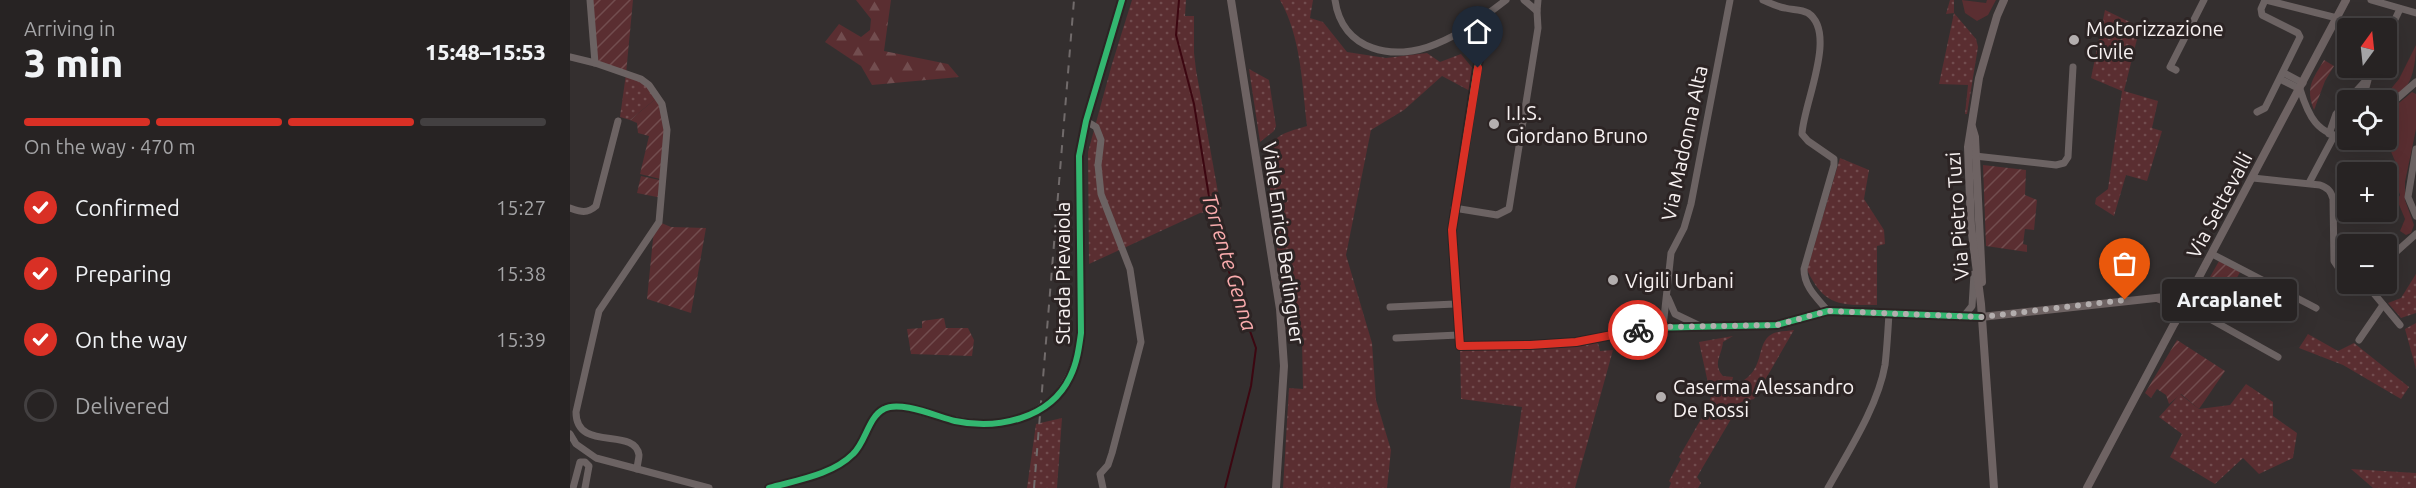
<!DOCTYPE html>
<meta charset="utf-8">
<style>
:root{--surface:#272323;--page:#332f30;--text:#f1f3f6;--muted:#a4a4a6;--line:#434041;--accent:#d93025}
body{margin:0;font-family:Ubuntu,sans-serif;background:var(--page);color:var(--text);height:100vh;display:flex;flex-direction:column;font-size:22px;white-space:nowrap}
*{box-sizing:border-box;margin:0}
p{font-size:20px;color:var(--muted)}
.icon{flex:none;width:33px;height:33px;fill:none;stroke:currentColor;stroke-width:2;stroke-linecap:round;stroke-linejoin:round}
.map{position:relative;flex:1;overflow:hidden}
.panel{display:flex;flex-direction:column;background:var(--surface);width:570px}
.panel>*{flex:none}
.needle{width:39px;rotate:15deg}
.buttons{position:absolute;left:1767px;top:18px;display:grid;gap:12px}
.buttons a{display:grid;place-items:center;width:60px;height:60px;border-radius:6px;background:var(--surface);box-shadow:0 6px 24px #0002,0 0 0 2px var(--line);font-size:30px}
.pin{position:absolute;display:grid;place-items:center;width:51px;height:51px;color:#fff;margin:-62px -26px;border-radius:50% 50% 50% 0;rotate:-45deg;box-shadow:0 0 6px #0007}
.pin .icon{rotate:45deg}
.courier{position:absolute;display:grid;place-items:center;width:60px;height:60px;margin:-30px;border:4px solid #d93025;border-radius:50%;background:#fff;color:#222;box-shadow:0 2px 8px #0007}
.bubble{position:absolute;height:42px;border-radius:6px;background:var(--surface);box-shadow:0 6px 24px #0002,0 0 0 2px var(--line);font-size:20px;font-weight:800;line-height:42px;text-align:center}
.overview em{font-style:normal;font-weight:800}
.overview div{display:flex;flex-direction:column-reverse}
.overview{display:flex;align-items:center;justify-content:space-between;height:102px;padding:0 24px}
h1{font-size:39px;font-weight:800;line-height:45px}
.bar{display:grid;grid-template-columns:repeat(4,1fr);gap:9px 6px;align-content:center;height:72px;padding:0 24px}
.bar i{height:8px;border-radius:4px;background:var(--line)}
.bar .selected{background:var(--accent)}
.bar p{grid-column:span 4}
ol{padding:0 24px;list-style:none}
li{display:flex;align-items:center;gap:18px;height:66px}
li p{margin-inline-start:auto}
li .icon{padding:6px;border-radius:50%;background:var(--accent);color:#fff;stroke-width:4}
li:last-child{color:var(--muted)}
li i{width:33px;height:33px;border:3px solid var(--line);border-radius:50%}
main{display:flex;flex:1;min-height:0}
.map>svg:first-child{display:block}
.grass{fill:url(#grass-dots)}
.forest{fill:url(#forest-firs)}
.park{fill:#5a2e31}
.garden{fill:url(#garden-furrows)}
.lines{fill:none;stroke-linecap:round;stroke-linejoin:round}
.stream{stroke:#3c0711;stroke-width:2}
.minor{stroke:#6c6363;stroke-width:7}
.major{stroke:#6e6363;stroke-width:8}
.rail{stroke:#716b6b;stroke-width:2;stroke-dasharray:8 8;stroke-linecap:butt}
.minor-bridge{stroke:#6c6363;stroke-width:7}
.cycleway-casing{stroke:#2c2424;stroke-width:10}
.cycleway{stroke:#33b770;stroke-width:6}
.done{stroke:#b3aeae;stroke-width:6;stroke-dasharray:0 10.8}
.route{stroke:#d93025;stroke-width:8}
.poi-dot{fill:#b3aeae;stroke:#2c2424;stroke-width:2}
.labels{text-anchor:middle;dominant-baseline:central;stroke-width:6;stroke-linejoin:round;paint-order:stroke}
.poi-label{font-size:20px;fill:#f8f2f2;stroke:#2c2424;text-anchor:start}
.street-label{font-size:20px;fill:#f8f2f2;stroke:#2c2424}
.water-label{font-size:21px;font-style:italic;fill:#faabad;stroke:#2c2424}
</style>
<main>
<section class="panel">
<div class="overview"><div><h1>3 min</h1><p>Arriving in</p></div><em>15:48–15:53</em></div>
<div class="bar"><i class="selected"></i><i class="selected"></i><i class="selected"></i><i></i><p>On the way · 470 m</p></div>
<ol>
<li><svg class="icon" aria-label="check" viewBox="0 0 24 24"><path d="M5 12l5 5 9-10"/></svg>Confirmed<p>15:27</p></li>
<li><svg class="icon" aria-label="check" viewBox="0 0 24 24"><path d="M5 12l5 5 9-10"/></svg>Preparing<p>15:38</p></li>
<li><svg class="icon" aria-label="check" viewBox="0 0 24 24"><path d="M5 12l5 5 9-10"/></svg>On the way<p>15:39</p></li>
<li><i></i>Delivered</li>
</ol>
</section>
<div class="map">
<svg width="1846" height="488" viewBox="0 0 1846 488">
<defs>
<pattern id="grass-dots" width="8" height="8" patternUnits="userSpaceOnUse" patternTransform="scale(1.5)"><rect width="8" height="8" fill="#5a2e31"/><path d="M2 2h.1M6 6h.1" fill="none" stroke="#724d4f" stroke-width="1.8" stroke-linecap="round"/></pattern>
<pattern id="forest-firs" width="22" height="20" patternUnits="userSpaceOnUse" patternTransform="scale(1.5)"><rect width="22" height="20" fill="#5a2e31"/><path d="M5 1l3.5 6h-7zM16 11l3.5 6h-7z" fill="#724d4f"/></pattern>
<pattern id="garden-furrows" width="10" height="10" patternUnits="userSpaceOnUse" patternTransform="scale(1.5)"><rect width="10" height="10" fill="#5a2e31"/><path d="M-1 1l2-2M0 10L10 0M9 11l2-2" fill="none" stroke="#724d4f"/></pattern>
</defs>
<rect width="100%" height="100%" fill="#342f2f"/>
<g class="grass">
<polygon points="562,0 616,0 615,16 624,16 624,53 626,70 651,209 630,213 519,264 518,152 542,64"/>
<path d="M710,0H743L740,18L753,22L777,52L816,58L857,53L870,62L891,54L904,70L900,91L872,76L834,110L801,130L776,255L802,343L806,400L821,450L817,488H713L719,388L733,389L732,340L717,335L697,163C700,134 714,133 737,126C732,83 731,37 710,0Z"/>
<polygon points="1380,0 1384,0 1384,13 1406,39 1408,47 1397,114 1395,114 1398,85 1369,84 1384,13 1376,14"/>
<polygon points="1535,10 1570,27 1554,91 1588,101 1582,128 1592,131 1577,181 1556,175 1544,216 1525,204 1526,198 1538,189 1552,91 1521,78"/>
<polygon points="679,69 699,80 706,126 704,131 690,142"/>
<polygon points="56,74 71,79 88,97 60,120 50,117"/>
<path d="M1270,158L1299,170L1294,199L1314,230L1315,244L1307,246V305C1270,305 1255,307 1237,270Z"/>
<polygon points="1846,274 1846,313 1831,318 1818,303 1831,298"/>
<polygon points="1846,323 1846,369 1835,329"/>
<path d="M1224,330L1184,399L1171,402L1127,477L1131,483L1128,488H1099L1101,483L1099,481L1111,459L1109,457L1138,407L1141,397L1129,342L1163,336L1153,342C1152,355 1142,364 1153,376L1163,377L1162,382L1165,385C1199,371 1183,342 1204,333C1210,331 1218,331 1224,330Z"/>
<polygon points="1738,334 1768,351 1784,343 1839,387 1831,399 1773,365 1729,348"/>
<polygon points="1013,341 1028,343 1030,351 1043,350 1005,488 940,488 952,407 891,399 890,346"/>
<polygon points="1676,384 1703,402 1703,416 1727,433 1723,458 1689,474 1673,458 1645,484 1600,457 1612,434 1589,417 1610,394 1629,409 1660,405"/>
<polygon points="492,418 487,488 457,488 466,424"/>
<polygon points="1781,469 1846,473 1846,488 1803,488"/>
</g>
<polygon class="forest" points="286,0 321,0 314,51 378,64 389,77 302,85 291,66 255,42 269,24 291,37 300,30 301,19"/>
<g class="park">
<polygon points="1392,0 1416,3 1417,0 1426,0 1418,15 1407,21 1395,13"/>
<path d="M1846,45C1846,64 1842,93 1820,99L1815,96L1829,79Z"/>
<polygon points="1842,92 1846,94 1846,129 1835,182 1835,200 1844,225 1841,233 1836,235 1830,231 1835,219 1827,200 1830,195 1827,186 1823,187 1819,172 1828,168 1816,140 1817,113"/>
</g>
<g class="garden">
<polygon points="20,0 63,0 56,74 25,63"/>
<path d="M1754,60L1764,66L1755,81L1744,110C1735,87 1743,79 1754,60Z"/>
<polygon points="88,97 95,114 94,180 70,174 79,136 68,133 67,123 60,120"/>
<polygon points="1413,165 1456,170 1455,195 1467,200 1464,230 1455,229 1453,244 1457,245 1457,252 1416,246"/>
<polygon points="71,176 94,181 92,198 67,193"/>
<polygon points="89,222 101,227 136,228 121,313 77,299 84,229"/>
<polygon points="1649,261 1670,272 1661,289 1640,277"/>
<polygon points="374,318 376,328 398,328 404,340 402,356 341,354 337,329 352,328 352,321"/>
<polygon points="1607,340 1655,371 1629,409 1611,394 1599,404 1596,395 1587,389 1581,398 1575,393"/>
</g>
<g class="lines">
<polyline class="stream" points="609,0 606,35 624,104 642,215 656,263 686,348 681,386 655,488"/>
<g class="minor">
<polyline points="20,0 25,63"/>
<path d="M765,0C772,51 824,62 866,44C891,34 914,17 936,0"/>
<polyline points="954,0 967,11 968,0"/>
<path d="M1193,0C1200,3 1207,7 1215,8C1222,10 1231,9 1238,13C1268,33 1233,105 1232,134L1238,141L1264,159V165L1234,269C1234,287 1247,298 1258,311"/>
<polyline points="1696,0 1767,18"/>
<polyline points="1801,0 1846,13"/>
<polyline points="916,15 918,26 907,68 882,230 890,346 960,345 1006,342 1079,328 1207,325 1258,311 1411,317"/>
<polyline points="1816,38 1830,9"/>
<path d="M0,57L25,63L71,79L79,85L92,104L97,130L89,222L29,311L6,412C6,453 65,426 69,455C69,459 67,465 67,469"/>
<polyline points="1606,70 1600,67 1634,0"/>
<polyline points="1714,73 1733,83"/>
<path d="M1710,79L1730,89C1738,115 1747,136 1778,137"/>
<polyline points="1778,100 1798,78 1803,68"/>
<polyline points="1796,100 1795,91 1798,80"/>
<polyline points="1816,108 1846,82"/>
<polyline points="1687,112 1695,108 1730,37 1728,33 1692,15 1691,9 1695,0"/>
<polyline points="516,121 526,127 531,140 528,165 531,194 560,269 571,342 542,453 538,465 530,474 533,488"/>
<polyline points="1759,134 1766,114 1778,101"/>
<polyline points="1846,149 1838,197 1846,216"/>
<polyline points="1405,156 1486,165 1494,163 1498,157 1503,67"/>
<path d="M1683,178L1750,185C1758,188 1761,191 1763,199L1764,261L1770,270L1778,274"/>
<polyline points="1739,183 1764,136"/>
<path d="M0,208C11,212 17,214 26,206L48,121"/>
<polyline points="884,208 927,215 939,209 968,28 967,11"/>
<polyline points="1642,254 1746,308"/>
<polyline points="1816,261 1846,234"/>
<polyline points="1792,284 1801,290 1830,325"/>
<polyline points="1098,298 1105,314 1128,325"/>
<polyline points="1615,305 1708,357"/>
<polyline points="820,307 885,304"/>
<polyline points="1394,316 1402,306 1404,274"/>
<polyline points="1093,327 1101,253 1114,228 1121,204 1160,0"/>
<polyline points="826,338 888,335"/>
<polyline points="1789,340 1813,305"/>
<path d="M485,398C502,375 507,361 511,333L509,156L516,121L552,0"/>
<polyline points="0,434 6,444 26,458 139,488"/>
<polyline points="3,488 10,462 15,462 19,466 15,488"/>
<path d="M199,488C226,480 262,475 284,454C298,440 300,408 323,407C335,406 348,411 359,414C394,423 428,430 462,413"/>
<path d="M1258,488C1278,452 1308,406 1315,365C1317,348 1318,330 1319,313"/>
</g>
<g class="major">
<polyline points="661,0 710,309 714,366 706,488"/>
<polyline points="1402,127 1405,137 1412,282"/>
<path d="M1587,298C1601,303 1605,307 1605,322"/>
<polyline points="1411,317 1613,295 1622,291"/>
<polyline points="1424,488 1411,304 1401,226 1398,147 1409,78 1427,16 1434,0"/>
<polyline points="1517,488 1776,0"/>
</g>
<polyline class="rail" points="464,488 504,0"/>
<polyline class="minor-bridge" points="462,413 485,398"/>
<defs>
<g id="cycleway">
<polyline points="916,15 918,26 907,68 882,230 890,346 960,345 1006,342 1079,328 1207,325 1258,311 1411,317"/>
<path d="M199,488C227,480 262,475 283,454C296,442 298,417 314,409C330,400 368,417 385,421C427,430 480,419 500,377C507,363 509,348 511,333L509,156L516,121L552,0"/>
</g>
</defs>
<use href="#cycleway" class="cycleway-casing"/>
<use href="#cycleway" class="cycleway"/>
</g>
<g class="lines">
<polyline class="done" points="1068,330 1093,327 1207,325 1258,311 1411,317 1555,300"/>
<polyline class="route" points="908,68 882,230 890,346 960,345 1006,342 1068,330"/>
</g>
<g class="poi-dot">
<circle cx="1504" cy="40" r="6"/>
<circle cx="924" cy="124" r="6"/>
<circle cx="1043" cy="280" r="6"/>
<circle cx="1091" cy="397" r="6"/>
</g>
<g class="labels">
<g class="poi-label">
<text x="1516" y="28">Motorizzazione<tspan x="1516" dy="23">Civile</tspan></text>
<text x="936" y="112">I.I.S.<tspan x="936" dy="23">Giordano Bruno</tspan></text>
<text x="1055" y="280">Vigili Urbani</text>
<text x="1103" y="386">Caserma Alessandro<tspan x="1103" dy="23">De Rossi</tspan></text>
</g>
<g class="street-label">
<text transform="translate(1114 143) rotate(-78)">Via Madonna Alta</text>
<text transform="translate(1649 205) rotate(-62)">Via Settevalli</text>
<text transform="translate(1387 216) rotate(-94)">Via Pietro Tuzi</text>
<text transform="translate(714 243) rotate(82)">Viale Enrico Berlinguer</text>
<text transform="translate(492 273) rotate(-90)">Strada Pievaiola</text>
</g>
<g class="water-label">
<text transform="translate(660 262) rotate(73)">Torrente Genna</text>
</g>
</g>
</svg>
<div class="buttons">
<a><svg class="needle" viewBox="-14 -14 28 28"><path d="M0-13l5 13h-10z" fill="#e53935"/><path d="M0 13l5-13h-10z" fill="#a4a4a6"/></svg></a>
<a><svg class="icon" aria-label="locate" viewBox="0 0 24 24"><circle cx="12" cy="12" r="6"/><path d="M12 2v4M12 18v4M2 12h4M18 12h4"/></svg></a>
<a>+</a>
<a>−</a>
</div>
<div class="pin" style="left:1555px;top:300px;background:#ea580c"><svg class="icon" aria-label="bag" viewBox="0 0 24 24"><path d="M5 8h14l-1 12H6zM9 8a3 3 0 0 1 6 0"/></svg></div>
<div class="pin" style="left:908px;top:68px;background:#1f2937"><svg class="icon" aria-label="home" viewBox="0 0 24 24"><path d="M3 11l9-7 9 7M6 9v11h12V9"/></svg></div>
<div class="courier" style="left:1068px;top:330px"><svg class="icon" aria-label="bike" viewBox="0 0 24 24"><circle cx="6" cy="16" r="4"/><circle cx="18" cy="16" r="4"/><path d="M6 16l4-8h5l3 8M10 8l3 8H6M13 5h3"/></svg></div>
<div class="bubble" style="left:1592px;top:279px;width:135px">Arcaplanet</div>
</div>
</main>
